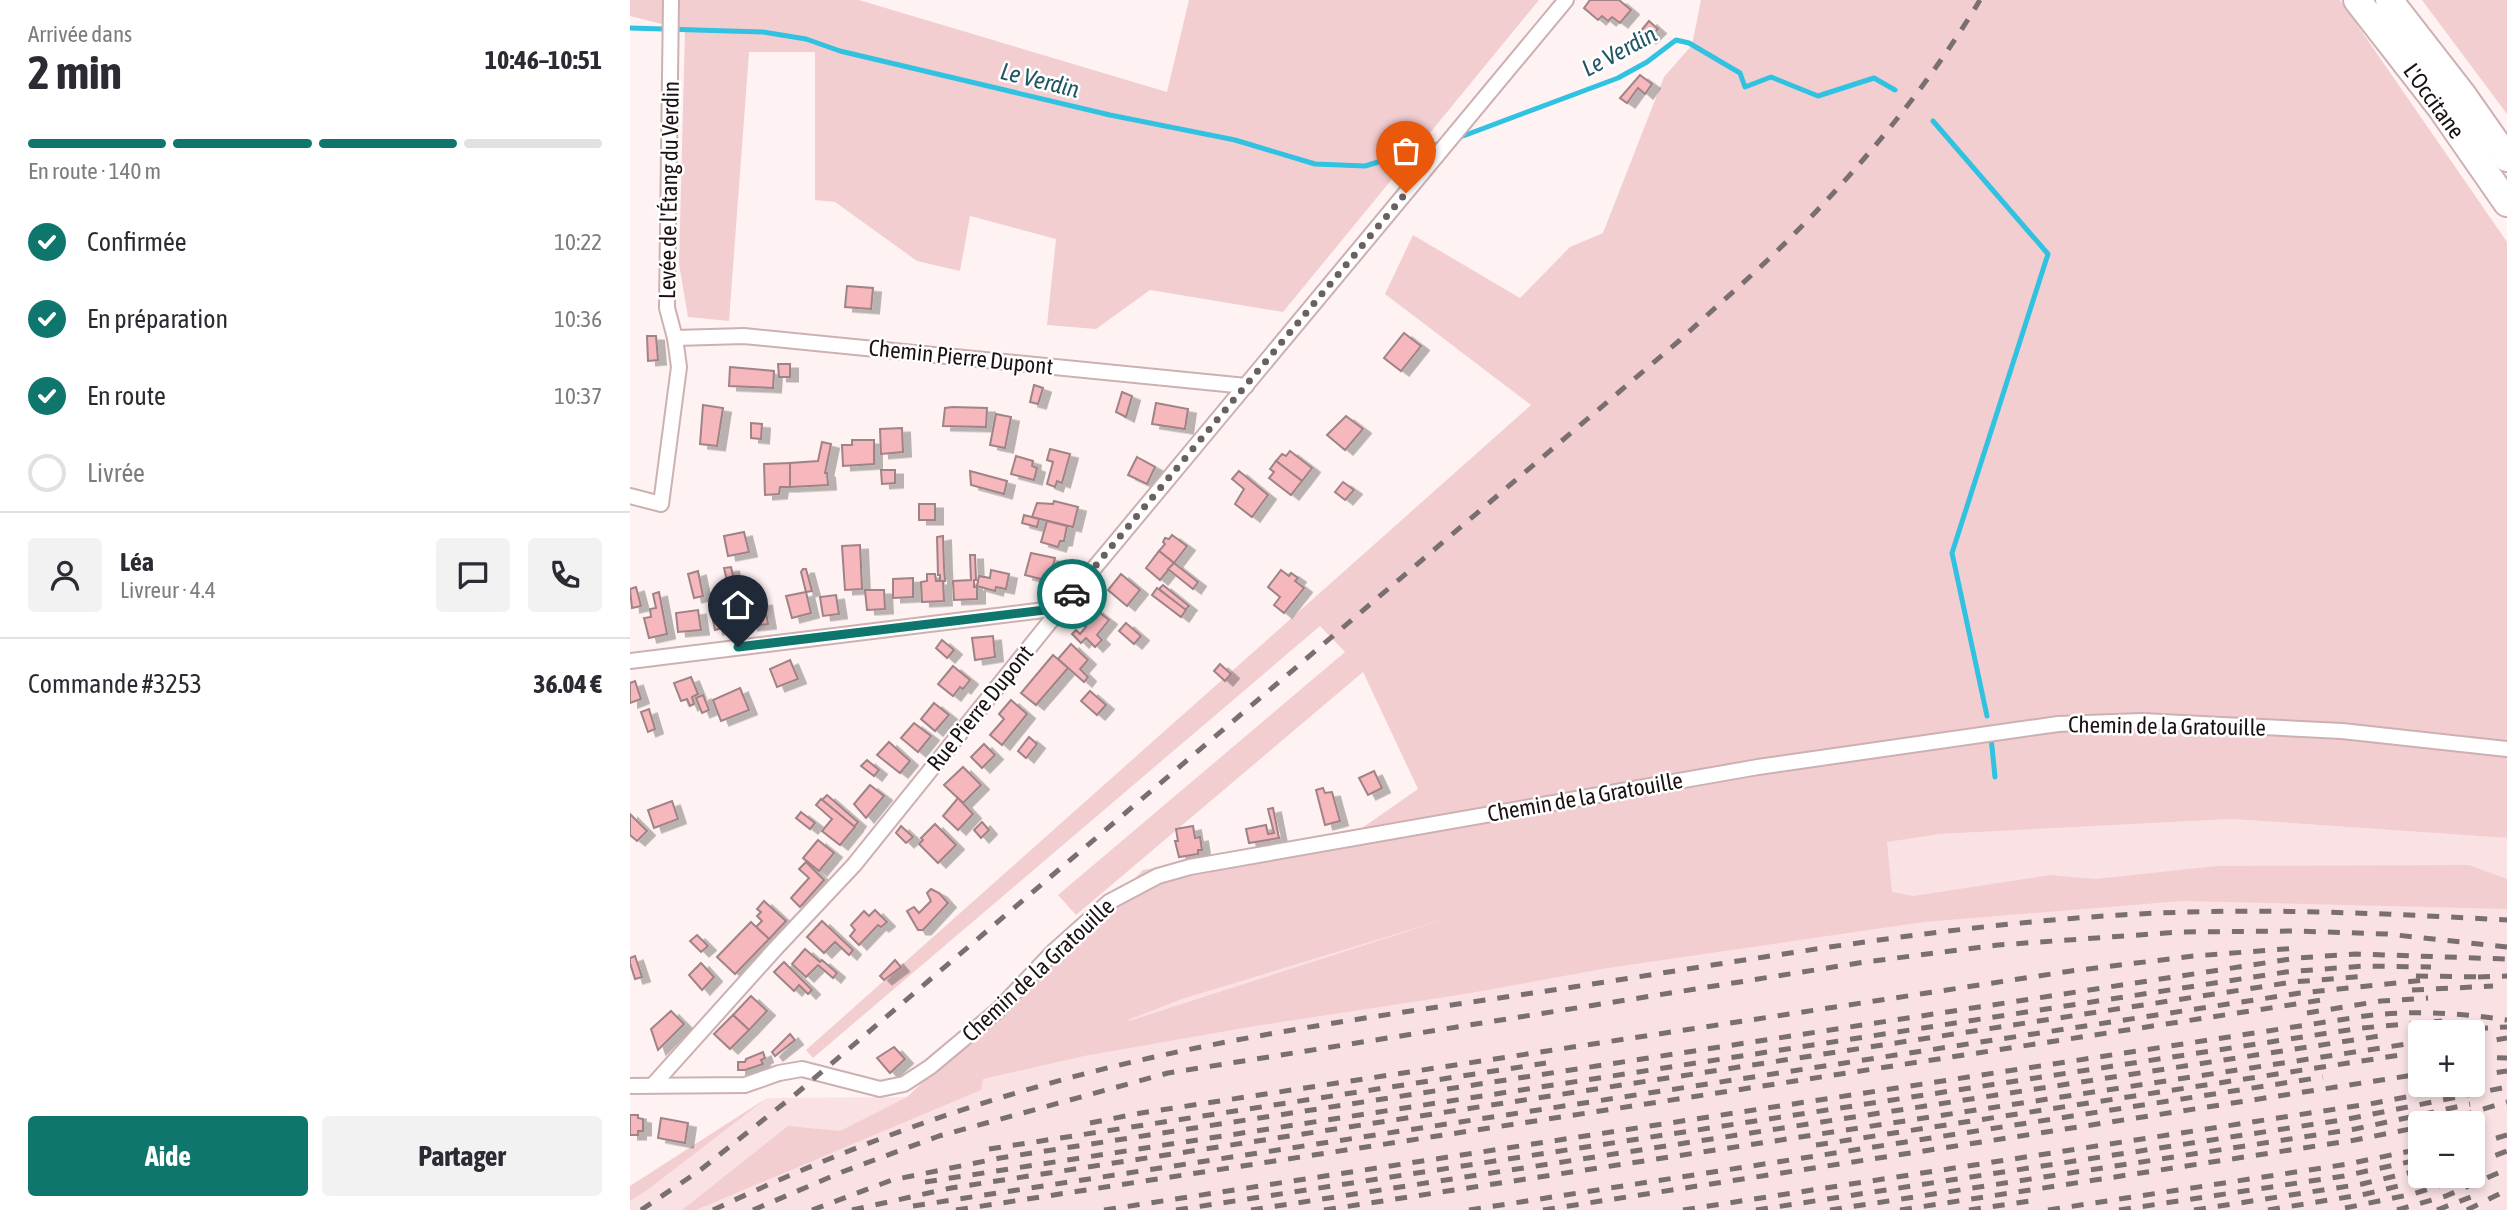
<!DOCTYPE html>
<html lang="fr">
<meta charset="utf-8">
<style>
:root{--surface:#fff;--page:#f2f2f3;--text:#2b2b33;--muted:#7c7c81;--line:#e1e1e2;--accent:#0f766e}
body{margin:0;font-family:"Asap Condensed",sans-serif;background:var(--page);color:var(--text);height:100vh;display:flex;flex-direction:column;font-size:26px;white-space:nowrap}
*{box-sizing:border-box;margin:0}
p{font-size:23px;color:var(--muted)}
.icon{flex:none;width:38px;height:38px;fill:none;stroke:currentColor;stroke-width:2;stroke-linecap:round;stroke-linejoin:round}
.map{position:relative;flex:1;overflow:hidden}
.sheet{display:flex;flex-direction:column;background:var(--surface);width:630px}
.sheet>*{flex:none}
.buttons{position:absolute;left:1778px;top:1020px;display:grid;gap:14px}
.buttons a{display:grid;place-items:center;width:77px;height:77px;border-radius:7px;background:var(--surface);box-shadow:0 4px 10px #0003;font-size:35px}
.pin{position:absolute;display:grid;place-items:center;width:60px;height:60px;color:#fff;margin:-72px -30px;border-radius:50% 50% 50% 0;rotate:-45deg;box-shadow:0 0 7px #0007}
.pin .icon{rotate:45deg}
.courier{position:absolute;display:grid;place-items:center;width:70px;height:70px;margin:-35px;border:5px solid #0f766e;border-radius:50%;background:#fff;color:#222;box-shadow:0 2px 9px #0007}
.head em{font-style:normal;font-weight:700}
.head div{display:flex;flex-direction:column-reverse}
.head{display:flex;align-items:center;justify-content:space-between;height:119px;padding:0 28px}
h1{font-size:46px;font-weight:700;line-height:52px}
.bar{display:grid;grid-template-columns:repeat(4,1fr);gap:10px 7px;align-content:center;height:84px;padding:0 28px}
.bar i{height:9px;border-radius:5px;background:var(--line)}
.bar .current{background:var(--accent)}
.bar p{grid-column:span 4}
.line{display:flex;align-items:center;gap:18px;padding:0 28px;border-top:2px solid var(--line)}
.line div{flex:1}
.round{display:grid;place-items:center;flex:none;width:74px;height:74px;border-radius:7px;background:var(--page)}
ol{padding:0 28px;list-style:none}
li{display:flex;align-items:center;gap:21px;height:77px}
li p{margin-inline-start:auto}
li .icon{padding:7px;border-radius:50%;background:var(--accent);color:#fff;stroke-width:4}
li:last-child{color:var(--muted)}
li i{width:38px;height:38px;border:4px solid var(--line);border-radius:50%}
.action{display:flex;gap:14px;margin-top:auto;padding:14px 28px}
.action a{flex:1;height:80px;border-radius:7px;background:var(--accent);color:#fff;font-size:28px;font-weight:700;line-height:80px;text-align:center}
.action a+a{background:var(--page);color:var(--text)}
main{display:flex;flex:1;min-height:0}
.map>svg:first-child{display:block}
.built{fill:#fae2e4;fill-rule:evenodd}
.green{fill:#f3ced1;fill-rule:evenodd}
.lines{fill:none;stroke-linecap:round;stroke-linejoin:round}
.stream{stroke:#30c2e0;stroke-width:5}
.building{fill:#f7b8bd;stroke:#9f8386;stroke-width:2;filter:url(#shadow)}
.street-casing{stroke:#cdb0b2;stroke-width:18}
.highway-casing{stroke:#cdb0b2;stroke-width:30}
.street{stroke:#fff;stroke-width:14}
.highway{stroke:#fff;stroke-width:26}
.rail{stroke:#7a6f70;stroke-width:5;stroke-dasharray:12 12;stroke-linecap:butt}
.done{stroke:#6b6061;stroke-width:7;stroke-dasharray:0 12.6}
.route{stroke:#0f766e;stroke-width:9}
.labels{text-anchor:middle;dominant-baseline:central;stroke-width:5;stroke-linejoin:round;paint-order:stroke}
.street-label{font-size:23px;fill:#1c1213;stroke:#fff}
.water-label{font-size:24px;font-style:italic;fill:#1f5764;stroke:#fff}
</style>
<main>
<section class="sheet">
<div class="head"><div><h1>2 min</h1><p>Arrivée dans</p></div><em>10:46–10:51</em></div>
<div class="bar"><i class="current"></i><i class="current"></i><i class="current"></i><i></i><p>En route · 140 m</p></div>
<ol>
<li><svg class="icon" aria-label="check" viewBox="0 0 24 24"><path d="M5 12l5 5 9-10"/></svg>Confirmée<p>10:22</p></li>
<li><svg class="icon" aria-label="check" viewBox="0 0 24 24"><path d="M5 12l5 5 9-10"/></svg>En préparation<p>10:36</p></li>
<li><svg class="icon" aria-label="check" viewBox="0 0 24 24"><path d="M5 12l5 5 9-10"/></svg>En route<p>10:37</p></li>
<li><i></i>Livrée</li>
</ol>
<div class="line" style="height:126px"><a class="round"><svg class="icon" aria-label="person" viewBox="0 0 24 24"><circle cx="12" cy="8" r="4"/><path d="M4 21q1-7 8-7t8 7"/></svg></a><div><b>Léa</b><p>Livreur · 4.4</p></div><a class="round"><svg class="icon" aria-label="chat" viewBox="0 0 24 24"><path d="M4 5h16v11H9l-5 4z"/></svg></a><a class="round"><svg class="icon" aria-label="phone" viewBox="0 0 24 24"><path d="M5 4h4l2 5-3 2q2 4 5 5l2-3 5 2v4C11 20 4 13 5 4z"/></svg></a></div>
<div class="line" style="height:91px"><div>Commande #3253</div><b>36.04 €</b></div>
<div class="action"><a>Aide</a><a>Partager</a></div>
</section>
<div class="map">
<svg width="1877" height="1210" viewBox="0 0 1877 1210">
<defs>
<filter id="shadow"><feDropShadow dx="8" dy="4.5" stdDeviation="0" flood-color="#0004"/></filter>
</defs>
<rect width="100%" height="100%" fill="#fef2f2"/>
<path class="built" d="M1602,819L1877,838V1210H0V1186L137,1098L277,1097L552,999L910,889L1310,834ZM1790,1032H1843V1085H1790ZM1790,1124H1843V1176H1790Z"/>
<g class="green">
<polygon points="0,0 229,0 537,92 559,0 909,0 653,312 520,290 466,329 417,325 426,239 340,216 330,271 287,261 205,202 185,200 185,52 119,52 99,321 58,317 49,264 55,30 0,16"/>
<path d="M1071,0H1710L1877,242V838L1602,819L1310,834L1257,842L1262,892L1283,896L1420,875L1465,879L1587,866L1839,865L1877,879V909L1552,901L1294,922L978,968L835,994L625,1026L454,1056L353,1079L351,1090L66,1210H52L158,1126L210,1131L277,1097L447,936L513,870L732,828L788,789L733,672L446,915L428,895L715,652L690,626L183,1058L176,1050L901,405L755,294L783,235L890,298L940,247L973,233L1034,77L1062,45ZM819,918L499,1021L498,1020L552,999Z"/>
<polygon points="1792,0 1877,0 1877,114"/>
<polygon points="137,1098 16,1191 0,1201 0,1186"/>
</g>
<g class="lines">
<g class="stream">
<polyline points="0,28 133,32 176,39 210,51 480,115 605,140 685,164 735,166 808,144"/>
<polyline points="1303,121 1418,254 1322,553 1357,716"/>
<polyline points="833,136 988,78 1017,62 1046,40 1059,43 1110,73 1115,87 1141,77 1188,96 1244,78 1265,90"/>
<polyline points="1361,737 1365,777"/>
</g>
</g>
<g class="building">
<polygon points="960,0 989,0 1001,10 990,23 982,17 978,21 972,16 968,20 954,8"/>
<polygon points="1019,21 1028,29 1018,39 1010,32"/>
<polygon points="1010,75 1022,84 1015,94 1008,88 997,103 990,98"/>
<polygon points="217,286 243,288 241,309 215,307"/>
<polygon points="774,333 791,346 771,371 754,358"/>
<polygon points="17,336 26,336 28,360 18,361"/>
<polygon points="148,364 160,364 160,377 149,377"/>
<polygon points="100,367 144,371 143,388 99,386"/>
<polygon points="404,385 413,388 408,404 400,402"/>
<polygon points="492,392 502,396 496,417 486,412"/>
<polygon points="526,403 558,409 555,429 522,424"/>
<polygon points="73,405 93,408 87,446 70,444"/>
<polygon points="323,407 357,408 356,427 313,426 315,408"/>
<polygon points="366,414 381,417 375,448 360,445"/>
<polygon points="716,416 733,429 715,450 697,435"/>
<polygon points="121,423 132,424 131,439 121,438"/>
<polygon points="272,428 273,452 251,454 250,429"/>
<polygon points="222,440 244,440 244,464 213,466 212,445 222,445"/>
<polygon points="192,442 201,444 195,473 197,473 198,485 160,487 160,463 188,461"/>
<polygon points="420,449 440,454 432,483 427,481 425,487 417,484 423,462 417,460"/>
<polygon points="660,451 682,468 672,481 646,461 652,454 656,456"/>
<polygon points="386,456 403,461 402,466 407,468 404,480 381,474"/>
<polygon points="507,457 525,467 517,484 498,475"/>
<polygon points="646,461 672,481 661,495 639,478 644,472 640,469"/>
<polygon points="160,463 160,487 150,487 149,494 135,495 134,464"/>
<polygon points="251,470 265,470 265,483 252,484"/>
<polygon points="340,471 377,481 374,494 341,485"/>
<polygon points="609,471 638,495 622,517 605,504 614,489 602,479"/>
<polygon points="713,482 724,490 715,500 705,492"/>
<polygon points="424,501 448,507 443,527 402,517 407,503 423,504"/>
<rect x="289" y="504" width="16" height="16"/>
<polygon points="394,515 409,519 407,527 392,523"/>
<polygon points="417,521 437,526 434,541 430,541 428,547 411,542"/>
<polygon points="114,532 119,552 98,556 94,536"/>
<polygon points="542,535 557,546 544,563 529,551 535,544 533,542 535,538 539,539"/>
<polygon points="313,536 314,567 315,581 310,581 310,575 308,575 307,537"/>
<polygon points="230,545 232,589 215,590 212,546"/>
<polygon points="529,551 544,563 530,580 516,568"/>
<polygon points="401,553 425,558 419,581 395,575"/>
<polygon points="340,555 345,555 346,580 344,580 344,587 347,587 347,599 324,600 323,581 341,580"/>
<polygon points="544,563 568,582 563,589 538,569"/>
<polygon points="101,567 111,609 104,611 94,568"/>
<polygon points="173,569 176,569 182,591 176,592 171,572"/>
<polygon points="361,570 379,574 376,589 366,587 365,591 347,586 349,576 360,578"/>
<polygon points="651,570 659,576 661,573 668,578 665,581 674,588 654,613 644,605 650,597 638,587"/>
<polygon points="68,571 73,596 64,598 58,574"/>
<polygon points="297,574 305,574 306,581 313,581 314,601 292,602 291,582 297,581"/>
<polygon points="491,574 510,590 497,606 478,590"/>
<polygon points="283,578 283,597 263,598 263,579"/>
<polygon points="533,585 559,606 555,610 529,589"/>
<polygon points="6,587 11,606 2,608 0,589"/>
<polygon points="98,587 103,606 100,607 103,625 85,630 81,611 94,608 90,589"/>
<polygon points="527,588 556,610 551,617 522,595"/>
<polygon points="235,590 254,590 255,609 237,610"/>
<polygon points="29,592 37,634 19,638 14,618 21,617 20,609 26,608 23,594"/>
<polygon points="176,592 181,613 162,618 156,596"/>
<polygon points="206,595 209,614 193,616 190,597"/>
<polygon points="134,601 138,624 120,626 118,615 127,613 126,602"/>
<polygon points="465,609 479,620 467,635 472,640 465,647 456,638 451,643 442,634 446,630 450,634 456,627 452,624"/>
<polygon points="68,610 71,630 48,632 46,613"/>
<polygon points="496,623 511,636 504,644 489,631"/>
<polygon points="363,636 365,657 345,660 342,638"/>
<polygon points="312,640 324,650 317,658 306,648"/>
<polygon points="441,644 458,660 450,669 458,677 454,682 428,659"/>
<polygon points="423,655 438,668 406,705 391,693"/>
<polygon points="160,660 168,679 147,687 140,669"/>
<polygon points="590,664 601,674 595,681 584,671"/>
<polygon points="323,666 340,680 333,689 330,687 323,696 308,684"/>
<polygon points="61,677 68,694 62,697 64,704 60,706 57,699 51,701 44,683"/>
<polygon points="5,681 11,699 0,703 0,683"/>
<polygon points="110,688 119,710 91,721 83,700"/>
<polygon points="460,691 476,705 467,715 451,701"/>
<polygon points="73,695 79,710 72,713 66,698"/>
<polygon points="381,700 397,714 372,745 360,735 374,719 369,714"/>
<polygon points="304,703 319,715 305,731 291,719"/>
<polygon points="19,709 25,729 18,732 11,712"/>
<polygon points="284,723 301,736 288,752 271,738"/>
<polygon points="399,737 407,744 396,758 388,751"/>
<polygon points="259,742 280,761 270,773 247,755"/>
<polygon points="354,744 365,755 352,768 341,757"/>
<polygon points="237,760 249,770 244,776 231,766"/>
<polygon points="333,767 351,785 333,803 314,785"/>
<polygon points="744,771 752,788 738,795 729,778"/>
<polygon points="240,785 254,796 236,818 224,804"/>
<polygon points="693,788 695,793 702,792 710,821 695,825 686,790"/>
<polygon points="197,795 228,822 224,827 192,800"/>
<polygon points="328,798 343,814 328,830 313,816"/>
<polygon points="191,799 225,827 210,845 192,831 202,819 186,805"/>
<polygon points="42,801 48,819 24,828 18,810"/>
<polygon points="643,808 649,838 619,843 616,829 636,825 638,834 644,833 638,809"/>
<polygon points="171,812 185,823 180,829 166,818"/>
<polygon points="0,814 17,831 7,841 0,835"/>
<polygon points="352,822 359,830 351,838 344,830"/>
<polygon points="305,824 326,845 308,863 289,844 293,840 291,838"/>
<polygon points="271,826 283,837 276,843 266,833"/>
<polygon points="563,826 565,838 570,837 572,850 568,850 568,854 549,857 545,841 548,841 546,829"/>
<polygon points="188,840 204,853 189,871 173,858"/>
<polygon points="176,862 194,880 170,907 161,898 179,878 169,869"/>
<polygon points="301,889 309,893 318,903 293,930 288,930 277,911 284,907 289,913 301,901 297,893"/>
<polygon points="134,901 156,921 139,939 126,927 132,921 127,916 131,912 127,909"/>
<polygon points="245,910 257,922 251,927 248,925 229,945 220,936 225,930 221,925 234,911 239,916"/>
<polygon points="192,921 223,950 219,955 205,942 194,953 177,937"/>
<polygon points="121,922 139,939 105,974 87,957"/>
<polygon points="67,935 78,946 71,952 60,941"/>
<polygon points="175,949 190,962 192,960 207,973 203,978 188,965 176,977 162,964"/>
<polygon points="5,956 12,977 5,979 0,963 0,958"/>
<polygon points="265,960 271,967 254,980 250,976"/>
<polygon points="154,962 182,990 178,994 169,985 164,991 144,972"/>
<polygon points="71,963 84,977 72,990 59,975"/>
<polygon points="121,996 137,1011 119,1030 103,1015"/>
<polygon points="41,1011 54,1024 28,1050 21,1029"/>
<polygon points="103,1015 119,1030 100,1049 84,1034"/>
<polygon points="160,1034 165,1040 145,1056 142,1052"/>
<polygon points="264,1047 275,1059 260,1073 247,1058"/>
<polygon points="133,1052 135,1058 131,1060 133,1064 115,1070 108,1070 108,1062 115,1062 116,1059"/>
<polygon points="0,1115 8,1115 8,1118 13,1119 13,1131 8,1131 8,1135 0,1135"/>
<polygon points="31,1118 58,1123 55,1143 28,1138"/>
</g>
<g class="lines">
<defs>
<g id="street">
<polyline points="45,338 114,336 616,386"/>
<polyline points="0,496 31,504 49,367 45,338 37,308 41,0"/>
<polyline points="0,661 431,608"/>
<polyline points="23,1085 146,948 224,865 431,608 936,0"/>
<polyline points="0,1086 115,1085 149,1073 172,1069 250,1089 274,1084 300,1067 367,1011 423,952 479,902 528,876 560,867 1128,767 1428,724 1512,721 1712,731 1877,749"/>
</g>
<g id="highway">
<polyline points="1727,0 1811,108 1877,203"/>
<polyline points="1759,0 1832,94 1877,158"/>
</g>
</defs>
<use href="#street" class="street-casing"/>
<use href="#highway" class="highway-casing"/>
<use href="#street" class="street"/>
<use href="#highway" class="highway"/>
<g class="rail">
<polyline points="1786,976 1856,977"/>
<polyline points="1848,977 1877,976"/>
<polyline points="1782,990 1863,986"/>
<polyline points="1677,1013 1751,1001 1798,998"/>
<polyline points="1798,1031 1877,1027"/>
<polyline points="1843,1044 1877,1038"/>
<polyline points="1843,1057 1877,1058"/>
<polyline points="1843,1076 1877,1071"/>
<polyline points="1830,1116 1877,1102"/>
<polyline points="460,1123 511,1113 1441,971 1564,956 1668,948"/>
<polyline points="1186,1145 1790,1052"/>
<polyline points="1843,1145 1877,1135"/>
<polyline points="359,1149 916,1063"/>
<polyline points="1843,1164 1877,1151"/>
<polyline points="295,1182 1656,972 1734,966 1801,967"/>
<polyline points="283,1206 1670,993 1795,980"/>
<polyline points="1715,1208 1783,1194 1840,1176"/>
<path d="M11,1210L69,1171L167,1093L1050,340C1081,311 1114,283 1145,253C1222,178 1294,93 1350,0"/>
<path d="M83,1210C189,1160 297,1118 410,1086C583,1036 765,1014 943,987C1125,959 1307,926 1491,915C1620,907 1748,913 1877,920"/>
<polyline points="123,1210 212,1172 309,1136 538,1073 1235,962 1368,945 1550,932 1666,931 1757,934 1877,947"/>
<polyline points="182,1210 262,1180 370,1158 1667,958 1726,954 1877,959"/>
<polyline points="222,1210 321,1188 1663,982 1737,976"/>
<polyline points="326,1210 1692,1000"/>
<path d="M474,1210L1735,1016C1783,1010 1829,1013 1877,1020"/>
<polyline points="546,1210 1731,1028 1812,1021"/>
<polyline points="621,1210 1756,1035"/>
<polyline points="694,1210 1790,1042"/>
<polyline points="839,1210 1693,1077"/>
<polyline points="913,1210 1790,1074"/>
<polyline points="1053,1210 1745,1103 1838,1085"/>
<polyline points="1126,1210 1718,1119 1877,1087"/>
<polyline points="1200,1210 1725,1129 1840,1104"/>
<polyline points="1270,1210 1725,1140 1790,1127"/>
<polyline points="1339,1210 1407,1200"/>
<polyline points="1418,1210 1718,1164 1790,1149"/>
<polyline points="1489,1210 1714,1176 1783,1161"/>
<polyline points="1564,1210 1732,1184 1790,1170"/>
<polyline points="1638,1210 1736,1194 1809,1176"/>
<polyline points="1767,1210 1816,1196 1877,1169"/>
<polyline points="1807,1210 1846,1195"/>
<polyline points="1837,1210 1877,1190"/>
</g>
</g>
<g class="lines">
<polyline class="done" points="442,594 776,193"/>
<polyline class="route" points="108,647 431,608 442,594"/>
</g>
<g class="labels">
<g class="street-label">
<text transform="translate(1804 101) rotate(54)">L'Occitane</text>
<text transform="translate(39 190) rotate(-89)">Levée de l'Étang du Verdin</text>
<text transform="translate(331 357) rotate(6)">Chemin Pierre Dupont</text>
<text transform="translate(350 708) rotate(-51)">Rue Pierre Dupont</text>
<text transform="translate(1537 726) rotate(1)">Chemin de la Gratouille</text>
<text transform="translate(955 797) rotate(-10)">Chemin de la Gratouille</text>
<text transform="translate(408 970) rotate(-43)">Chemin de la Gratouille</text>
</g>
<g class="water-label">
<text transform="translate(989 51) rotate(-28)">Le Verdin</text>
<text transform="translate(410 80) rotate(14)">Le Verdin</text>
</g>
</g>
</svg>
<div class="buttons">
<a>+</a>
<a>−</a>
</div>
<div class="pin" style="left:776px;top:193px;background:#ea580c"><svg class="icon" aria-label="bag" viewBox="0 0 24 24"><path d="M5 8h14l-1 12H6zM9 8a3 3 0 0 1 6 0"/></svg></div>
<div class="pin" style="left:108px;top:647px;background:#1f2937"><svg class="icon" aria-label="home" viewBox="0 0 24 24"><path d="M3 11l9-7 9 7M6 9v11h12V9"/></svg></div>
<div class="courier" style="left:442px;top:594px"><svg class="icon" aria-label="car" viewBox="0 0 24 24"><path d="M5 17H2v-5l4-1 3-4h7l3 4 3 1v5h-3M9 17h6M6 11h13"/><circle cx="7" cy="17" r="2"/><circle cx="17" cy="17" r="2"/></svg></div>
</div>
</main>
